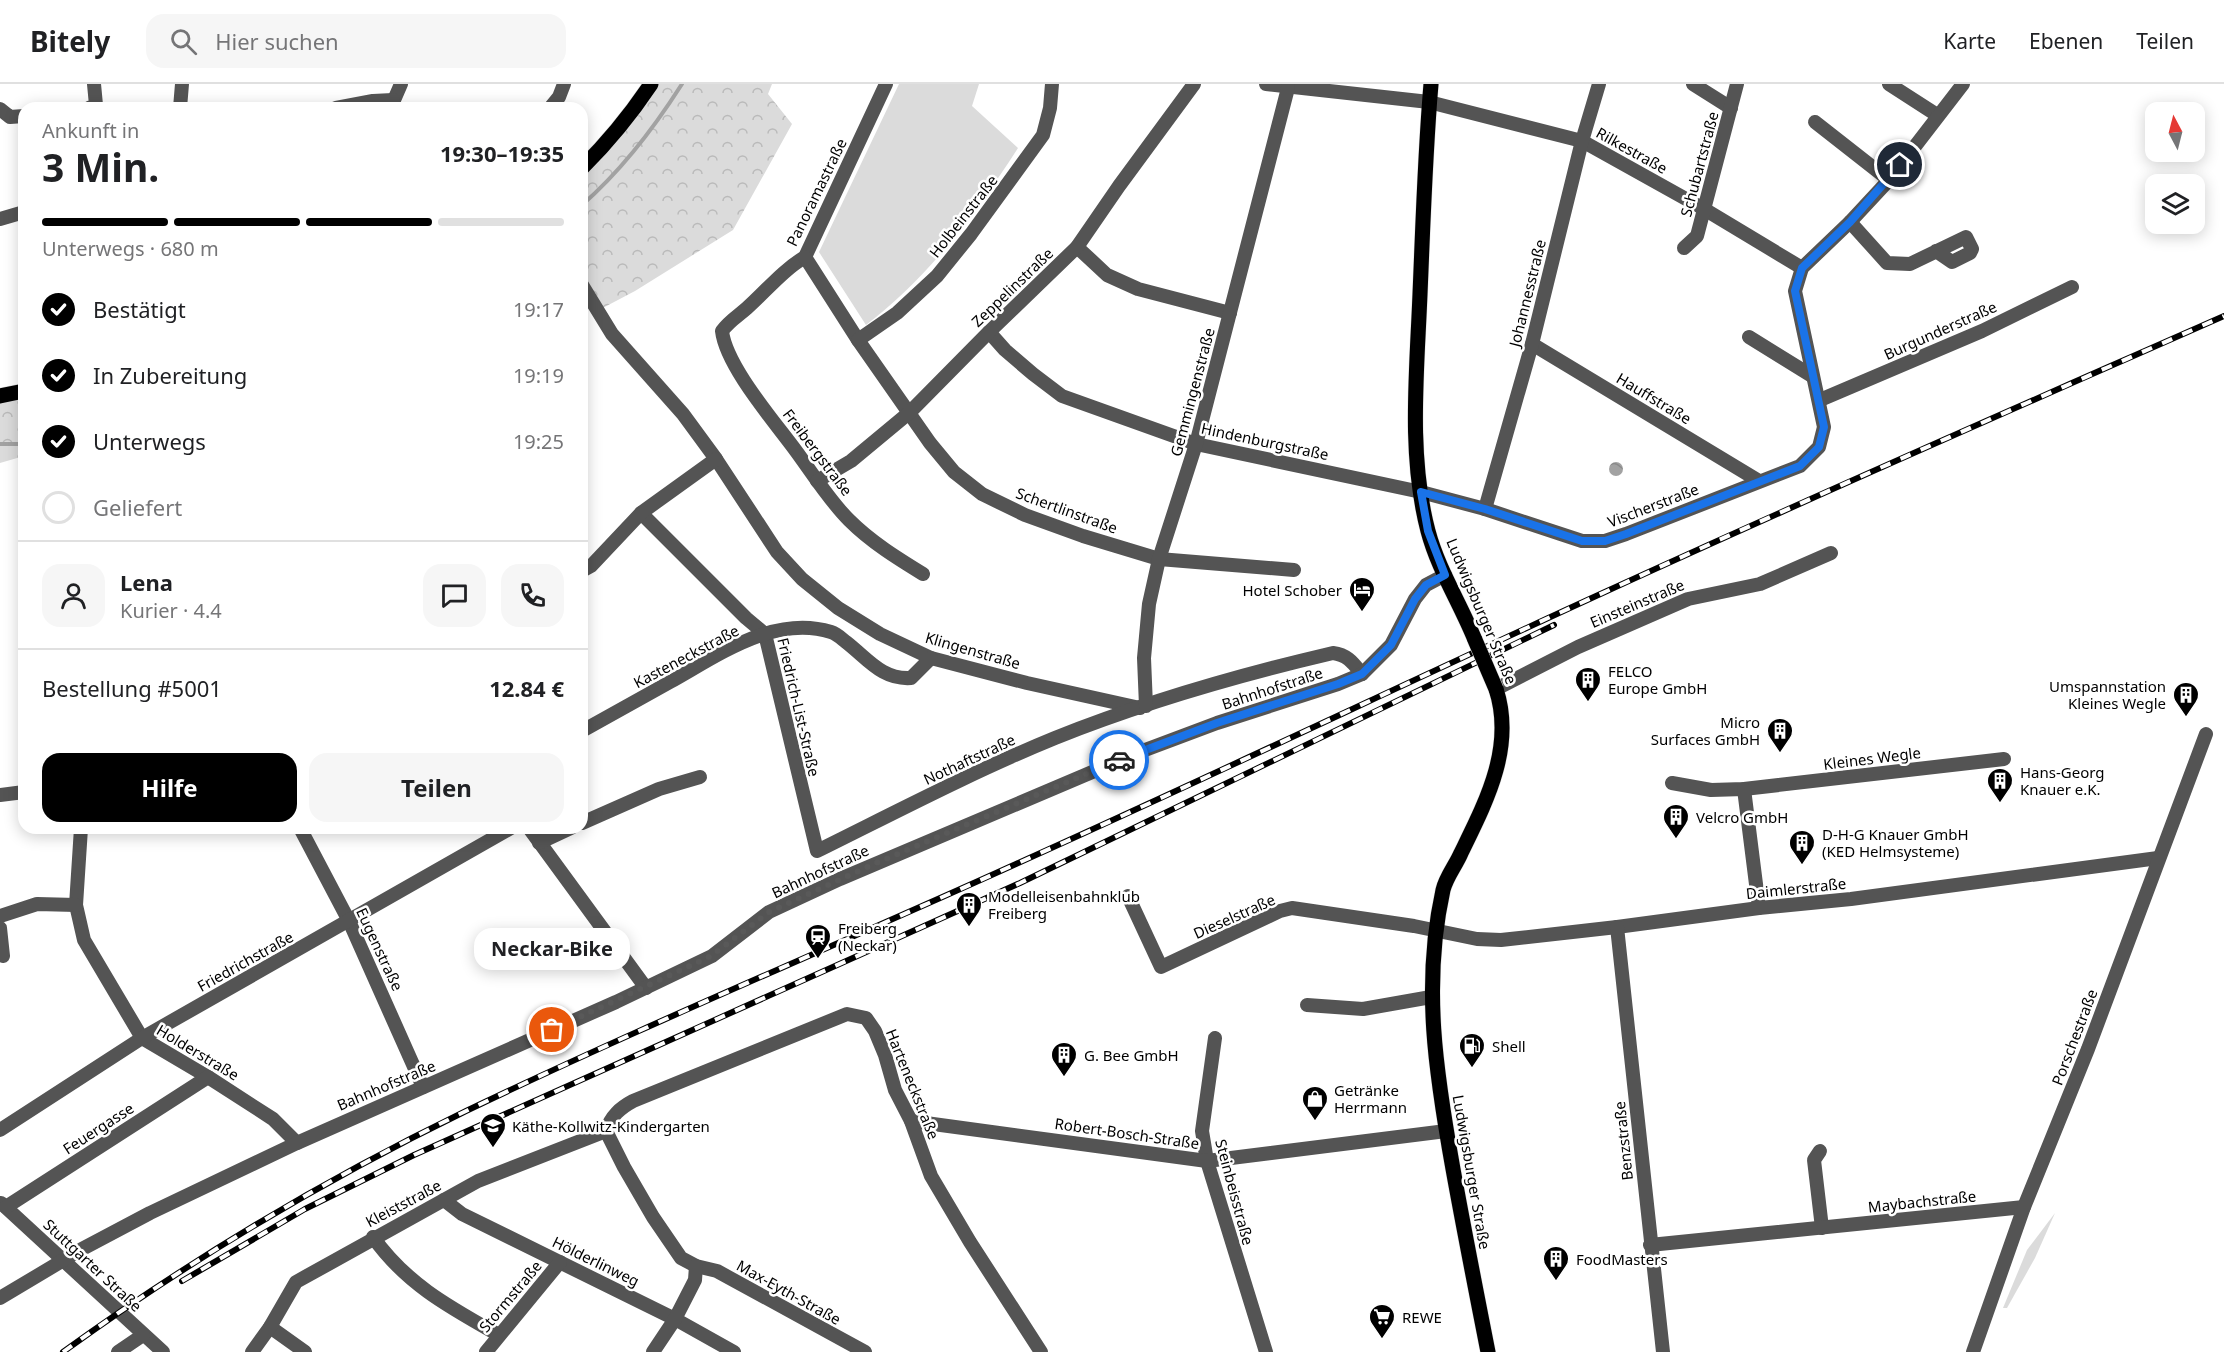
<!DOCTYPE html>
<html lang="de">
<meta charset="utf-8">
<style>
:root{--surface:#fff;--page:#f6f6f6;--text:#202124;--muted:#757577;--line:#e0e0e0;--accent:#000}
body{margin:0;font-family:"Noto Sans",sans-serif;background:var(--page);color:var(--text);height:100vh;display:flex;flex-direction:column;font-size:22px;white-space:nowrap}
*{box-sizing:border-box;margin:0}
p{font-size:20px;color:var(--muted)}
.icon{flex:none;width:33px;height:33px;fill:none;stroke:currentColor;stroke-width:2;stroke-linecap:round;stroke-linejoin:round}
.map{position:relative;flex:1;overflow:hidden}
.details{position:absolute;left:18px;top:18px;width:570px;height:732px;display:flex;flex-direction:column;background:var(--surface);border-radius:18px;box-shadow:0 3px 15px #0003}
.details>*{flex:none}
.needle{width:39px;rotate:353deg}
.buttons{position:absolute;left:2145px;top:18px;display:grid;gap:12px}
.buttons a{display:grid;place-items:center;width:60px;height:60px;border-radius:12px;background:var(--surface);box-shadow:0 3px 15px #0003;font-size:30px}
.pin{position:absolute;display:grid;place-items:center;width:51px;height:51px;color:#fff;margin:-26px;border:3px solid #fff;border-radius:50%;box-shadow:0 2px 6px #0007}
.courier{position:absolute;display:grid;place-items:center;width:60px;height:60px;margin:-30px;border:4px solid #1a73e8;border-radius:50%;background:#fff;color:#222;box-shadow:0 2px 8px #0007}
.bubble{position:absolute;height:42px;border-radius:18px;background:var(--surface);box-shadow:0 3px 15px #0003;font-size:20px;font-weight:700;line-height:42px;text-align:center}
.overview em{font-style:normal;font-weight:700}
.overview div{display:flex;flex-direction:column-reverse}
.overview{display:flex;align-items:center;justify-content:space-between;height:102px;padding:0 24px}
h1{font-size:39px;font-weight:700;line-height:45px}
.bar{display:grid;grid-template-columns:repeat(4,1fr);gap:9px 6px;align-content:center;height:72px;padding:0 24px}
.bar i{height:8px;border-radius:4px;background:var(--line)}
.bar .on{background:var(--accent)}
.bar p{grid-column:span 4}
.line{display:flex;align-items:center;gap:15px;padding:0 24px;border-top:2px solid var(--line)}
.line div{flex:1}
.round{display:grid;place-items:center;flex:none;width:63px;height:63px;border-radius:18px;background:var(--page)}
ol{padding:0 24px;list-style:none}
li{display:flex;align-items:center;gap:18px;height:66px}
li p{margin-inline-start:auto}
li .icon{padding:6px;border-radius:50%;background:var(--accent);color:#fff;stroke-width:4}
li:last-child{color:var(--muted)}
li i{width:33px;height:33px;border:3px solid var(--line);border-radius:50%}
.action{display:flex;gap:12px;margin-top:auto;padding:12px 24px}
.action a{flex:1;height:69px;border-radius:18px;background:var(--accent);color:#fff;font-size:24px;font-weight:700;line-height:69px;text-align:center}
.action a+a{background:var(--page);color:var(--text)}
header{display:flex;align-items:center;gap:36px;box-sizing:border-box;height:84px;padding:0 30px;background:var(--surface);border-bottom:2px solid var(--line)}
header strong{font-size:28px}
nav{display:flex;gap:33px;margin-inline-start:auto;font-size:21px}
.search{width:420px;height:54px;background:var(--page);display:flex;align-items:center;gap:15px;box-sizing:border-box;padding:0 21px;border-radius:18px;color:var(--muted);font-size:22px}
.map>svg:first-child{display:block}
.grass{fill:#dbdbdb}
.forest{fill:url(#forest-crowns)}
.water{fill:url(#water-waves)}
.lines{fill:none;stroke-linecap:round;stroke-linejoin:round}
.stream{stroke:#a2a2a2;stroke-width:4}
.major-casing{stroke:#dbdbdb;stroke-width:16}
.minor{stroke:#545454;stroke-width:14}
.major{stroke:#000;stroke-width:15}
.rail-casing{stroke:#000;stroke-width:6}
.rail{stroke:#fff;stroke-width:4;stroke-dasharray:11;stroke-linecap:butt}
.major-bridge-casing{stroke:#dbdbdb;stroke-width:16;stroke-linecap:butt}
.major-bridge{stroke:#000;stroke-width:15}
.done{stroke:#595959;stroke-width:6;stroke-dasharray:0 10.8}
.route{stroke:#1a73e8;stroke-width:8}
.labels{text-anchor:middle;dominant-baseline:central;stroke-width:5;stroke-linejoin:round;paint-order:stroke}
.street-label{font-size:15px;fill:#000;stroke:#fff}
.poi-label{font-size:15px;fill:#000;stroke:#fff;text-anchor:start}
</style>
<header>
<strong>Bitely</strong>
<div class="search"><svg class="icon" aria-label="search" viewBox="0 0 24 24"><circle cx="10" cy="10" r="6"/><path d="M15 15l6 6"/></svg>Hier suchen</div>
<nav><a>Karte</a><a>Ebenen</a><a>Teilen</a></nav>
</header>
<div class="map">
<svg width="2224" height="1268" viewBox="0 0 2224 1268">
<defs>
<pattern id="forest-crowns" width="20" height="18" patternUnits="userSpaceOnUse" patternTransform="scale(1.5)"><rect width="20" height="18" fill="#dbdbdb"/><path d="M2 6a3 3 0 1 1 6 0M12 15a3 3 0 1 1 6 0" fill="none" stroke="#bababa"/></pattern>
<pattern id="water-waves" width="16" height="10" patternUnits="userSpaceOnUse" patternTransform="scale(1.5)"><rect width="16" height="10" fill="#a2a2a2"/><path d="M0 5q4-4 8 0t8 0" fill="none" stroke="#8a8a8a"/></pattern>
</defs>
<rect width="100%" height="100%" fill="#fff"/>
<g class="grass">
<path d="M899,0H979L972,22L1018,64C976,129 928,194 866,241L819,168Z"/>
<polygon points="2055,1129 2035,1174 2007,1224 2003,1224 2027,1166"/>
</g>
<g class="forest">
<polygon points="651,0 772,0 768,10 792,40 733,146 635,207 597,227 582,201 582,84"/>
<polygon points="24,307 24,372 0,379 0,312"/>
</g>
<circle class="water" cx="1616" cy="385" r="7"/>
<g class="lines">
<g class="stream">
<path d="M582,121C621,87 654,44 682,0"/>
<polyline points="0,360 24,360"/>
</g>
<defs>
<g id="major">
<path d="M1431,0C1425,70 1423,140 1420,210C1417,287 1408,371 1428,447C1438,485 1460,519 1475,556"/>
<path d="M582,84C608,58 631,30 651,0"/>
<polyline points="0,312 24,307"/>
<path d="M1488,1268C1476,1207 1464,1146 1453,1085C1436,990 1422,901 1443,806C1446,793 1456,781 1461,769C1486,718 1515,663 1496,605"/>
</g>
</defs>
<use href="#major" class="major-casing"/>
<g class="minor">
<path d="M886,0L805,173C783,186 766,207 747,224C738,232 729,237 722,247C726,282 774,337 796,367C813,390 829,416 849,436C871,458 897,474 923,490"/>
<polyline points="1266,0 1429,18 1582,57 1704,125 1802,184"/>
<polyline points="1693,0 1731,24"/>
<polyline points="1889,0 1937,31"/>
<polyline points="391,23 401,0"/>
<polyline points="89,24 96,21 94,0"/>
<polyline points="180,24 182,0"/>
<polyline points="336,24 373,17 393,16"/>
<polyline points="550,24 559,13 564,0"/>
<polyline points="0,25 10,33 24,32"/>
<polyline points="1815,38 1889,96"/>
<polyline points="0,135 24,128"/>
<polyline points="1850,138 1887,179 1910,180 1966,153 1972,165 1970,169 1952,178 1936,167"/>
<polyline points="1077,163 1107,191 1138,205 1230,229"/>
<polyline points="1684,164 1697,152 1737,0"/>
<polyline points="805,173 858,256 930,359 954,388 982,410 1025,431 1083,452 1159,475 1294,486"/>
<polyline points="582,201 612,250 683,330 716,375 777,468 802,495 838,524 880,550 931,574 1027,599 1140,624"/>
<polyline points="989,248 1005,266 1033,290 1062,312 1196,360 1421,408 1485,425 1582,457 1605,457 1626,450 1800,382 1819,363 1824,343 1795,207 1802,184 1850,138 1889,96 1963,0"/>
<polyline points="1749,253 1812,292"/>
<polyline points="858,256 897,229 937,192 971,150 1043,51 1050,24 1052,0"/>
<polyline points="1532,260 1759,397"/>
<polyline points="1820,316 1982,247 2072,203"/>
<polyline points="817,397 851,377 910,328 989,248 1077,163 1119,102 1194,0"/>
<polyline points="1485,425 1532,260 1582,57 1599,0"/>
<path d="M641,429L746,534L765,550L817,767C896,728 974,687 1055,654C1145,618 1239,591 1333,569C1348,571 1353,579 1362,590"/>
<polyline points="582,487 591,482 641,429 716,375"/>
<polyline points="1496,605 1578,563 1688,515 1760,500 1831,469"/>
<polyline points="1146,622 1144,574 1149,520 1159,475 1196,360 1288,4"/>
<path d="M582,647C611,631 641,614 670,598C717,572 774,530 831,548C837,550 841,554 846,558C868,575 882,596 911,594L931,574"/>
<polyline points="1672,699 1711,706 1744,705 2004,675"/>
<polyline points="1744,705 1759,824"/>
<polyline points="0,711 24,708"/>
<polyline points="582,739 659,705 700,693"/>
<polyline points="81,744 76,821 84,856 142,954 208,993 273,1035 297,1059"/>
<polyline points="300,744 349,837 423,1003"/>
<polyline points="529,744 646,904"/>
<polyline points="539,759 571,744"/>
<polyline points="1128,812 1161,883 1280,827 1292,824 1414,842 1477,855 1501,856 1617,843 1759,824 1851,815 2158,774"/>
<polyline points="0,832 37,820 76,821"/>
<polyline points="1617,843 1663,1268"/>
<polyline points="0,844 3,872"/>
<polyline points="1307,921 1363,925 1431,913"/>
<polyline points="1215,954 1202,1047 1207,1077 1266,1268"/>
<polyline points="911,1037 1207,1077 1446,1047"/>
<polyline points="0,1046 142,954 511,744"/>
<path d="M606,1047C611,1032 620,1024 633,1017L847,930L866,934L875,947L885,971L895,1006L911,1037L931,1092L970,1158L1041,1268"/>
<polyline points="606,1047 624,1083 653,1133 681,1174 696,1182 717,1187 865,1268"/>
<polyline points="1820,1067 1814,1076 1822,1144"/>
<polyline points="444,1116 462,1130 675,1235 734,1268"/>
<polyline points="1,1119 163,1268"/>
<polyline points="6,1123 208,993"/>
<path d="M373,1153C406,1200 451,1224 499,1251"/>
<polyline points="1650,1161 2024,1123"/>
<polyline points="0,1214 82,1165 150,1129 297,1059 616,918 712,872 769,828 840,795 1137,669 1217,639 1338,600 1362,590 1391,561 1415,515 1426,501 1445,491"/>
<polyline points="270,1243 305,1268"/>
<polyline points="118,1268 143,1251"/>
<polyline points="252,1268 270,1243 296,1198 478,1097 606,1047"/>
<polyline points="486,1268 560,1178"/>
<polyline points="653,1268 675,1235 695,1196 696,1182"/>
<polyline points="1973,1268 2024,1123 2088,965 2206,650"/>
</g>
<use href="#major" class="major"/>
<defs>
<g id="rail">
<polyline points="182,1197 305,1125 414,1071 1020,799 1554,541"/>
<path d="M63,1268C190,1176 326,1095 466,1027C647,940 833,863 1016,780C1214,691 1410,597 1607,507C1812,413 2018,323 2224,232"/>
</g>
</defs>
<use href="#rail" class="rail-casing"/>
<use href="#rail" class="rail"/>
<defs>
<polyline id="major-bridge" points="1475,556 1496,605"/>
</defs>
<use href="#major-bridge" class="major-bridge-casing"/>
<use href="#major-bridge" class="major-bridge"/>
</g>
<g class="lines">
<polyline class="done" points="552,946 711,872 769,828 874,780 1119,676"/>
<polyline class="route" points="1119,676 1217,639 1338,600 1362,590 1391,561 1415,515 1426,501 1445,491 1428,447 1421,408 1485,425 1582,457 1605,457 1626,450 1800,382 1819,363 1824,343 1795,207 1802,184 1850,138 1900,81"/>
</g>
<defs>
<symbol id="hotel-pin" viewBox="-11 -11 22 30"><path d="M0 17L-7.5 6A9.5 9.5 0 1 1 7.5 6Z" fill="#000" stroke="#fff"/><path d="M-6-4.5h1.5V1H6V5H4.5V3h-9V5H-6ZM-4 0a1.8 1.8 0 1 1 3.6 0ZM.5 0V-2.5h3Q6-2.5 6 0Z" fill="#fff"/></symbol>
<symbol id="building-pin" viewBox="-11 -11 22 30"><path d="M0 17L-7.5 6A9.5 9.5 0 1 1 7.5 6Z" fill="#000" stroke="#fff"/><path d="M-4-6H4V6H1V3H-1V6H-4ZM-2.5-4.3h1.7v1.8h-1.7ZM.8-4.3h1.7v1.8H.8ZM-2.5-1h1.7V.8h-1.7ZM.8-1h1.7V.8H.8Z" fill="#fff"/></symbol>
<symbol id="station-pin" viewBox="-11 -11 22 30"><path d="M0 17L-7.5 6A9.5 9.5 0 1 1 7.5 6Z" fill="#000" stroke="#fff"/><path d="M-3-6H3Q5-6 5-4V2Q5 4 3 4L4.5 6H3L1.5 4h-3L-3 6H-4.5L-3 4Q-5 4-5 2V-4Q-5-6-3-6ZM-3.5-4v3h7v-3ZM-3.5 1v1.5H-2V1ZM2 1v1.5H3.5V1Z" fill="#fff"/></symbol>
<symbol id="fuel-pin" viewBox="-11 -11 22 30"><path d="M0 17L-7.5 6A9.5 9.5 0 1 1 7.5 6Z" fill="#000" stroke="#fff"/><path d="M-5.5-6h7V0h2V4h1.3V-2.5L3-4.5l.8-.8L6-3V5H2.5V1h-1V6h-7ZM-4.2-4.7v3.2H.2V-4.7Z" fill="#fff"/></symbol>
<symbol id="shop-pin" viewBox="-11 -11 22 30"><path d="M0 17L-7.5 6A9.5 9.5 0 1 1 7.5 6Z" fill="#000" stroke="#fff"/><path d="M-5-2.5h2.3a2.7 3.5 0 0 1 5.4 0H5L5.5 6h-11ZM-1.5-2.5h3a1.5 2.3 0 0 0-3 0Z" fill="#fff"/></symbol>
<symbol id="school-pin" viewBox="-11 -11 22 30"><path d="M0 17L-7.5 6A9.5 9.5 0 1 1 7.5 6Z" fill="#000" stroke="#fff"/><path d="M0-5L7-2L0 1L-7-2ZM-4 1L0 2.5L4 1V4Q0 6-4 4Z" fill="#fff"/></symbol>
<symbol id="supermarket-pin" viewBox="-11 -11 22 30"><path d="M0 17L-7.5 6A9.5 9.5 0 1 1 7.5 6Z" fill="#000" stroke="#fff"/><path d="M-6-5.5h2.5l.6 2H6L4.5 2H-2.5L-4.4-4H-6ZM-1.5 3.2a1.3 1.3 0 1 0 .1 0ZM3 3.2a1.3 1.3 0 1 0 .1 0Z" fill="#fff"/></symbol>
</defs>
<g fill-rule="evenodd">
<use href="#hotel-pin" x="1347" y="491" width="30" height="40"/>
<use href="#building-pin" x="1573" y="581" width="30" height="40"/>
<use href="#building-pin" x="2171" y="596" width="30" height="40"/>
<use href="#building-pin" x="1765" y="632" width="30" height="40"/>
<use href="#building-pin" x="1985" y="682" width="30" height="40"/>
<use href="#building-pin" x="1661" y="718" width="30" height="40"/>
<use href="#building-pin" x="1787" y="744" width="30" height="40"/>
<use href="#building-pin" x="954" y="806" width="30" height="40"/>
<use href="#station-pin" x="803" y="838" width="30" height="40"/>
<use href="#fuel-pin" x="1457" y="947" width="30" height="40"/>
<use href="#building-pin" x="1049" y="956" width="30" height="40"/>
<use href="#shop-pin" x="1300" y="1000" width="30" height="40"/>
<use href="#school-pin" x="478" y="1027" width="30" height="40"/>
<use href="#building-pin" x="1541" y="1160" width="30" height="40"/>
<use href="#supermarket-pin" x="1367" y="1218" width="30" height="40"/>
</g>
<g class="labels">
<g class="street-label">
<text transform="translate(1632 66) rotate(29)">Rilkestraße</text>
<text transform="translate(1699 80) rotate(-75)">Schubartstraße</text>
<text transform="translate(816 108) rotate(-64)">Panoramastraße</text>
<text transform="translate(963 132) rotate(-52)">Holbeinstraße</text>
<text transform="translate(1012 203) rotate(-44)">Zeppelinstraße</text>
<text transform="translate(1527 209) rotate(-76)">Johannesstraße</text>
<text transform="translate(1940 246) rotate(-24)">Burgunderstraße</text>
<text transform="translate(1192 308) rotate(-75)">Gemmingenstraße</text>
<text transform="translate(1654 314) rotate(31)">Hauffstraße</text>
<text transform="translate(1265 357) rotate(12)">Hindenburgstraße</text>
<text transform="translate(818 368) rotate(53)">Freibergstraße</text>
<text transform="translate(1653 421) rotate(-21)">Vischerstraße</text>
<text transform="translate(1067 426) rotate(20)">Schertlinstraße</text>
<text transform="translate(1637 519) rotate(-23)">Einsteinstraße</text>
<text transform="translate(1482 527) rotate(67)">Ludwigsburger Straße</text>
<text transform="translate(973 566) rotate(16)">Klingenstraße</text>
<text transform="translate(686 572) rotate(-28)">Kasteneckstraße</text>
<text transform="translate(1272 604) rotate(-18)">Bahnhofstraße</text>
<text transform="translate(799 623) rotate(77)">Friedrich-List-Straße</text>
<text transform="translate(1872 674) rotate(-7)">Kleines Wegle</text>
<text transform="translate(969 675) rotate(-25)">Nothaftstraße</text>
<text transform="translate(820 787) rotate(-25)">Bahnhofstraße</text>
<text transform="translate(1796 804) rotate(-6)">Daimlerstraße</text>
<text transform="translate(1234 832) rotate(-24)">Dieselstraße</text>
<text transform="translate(380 865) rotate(65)">Eugenstraße</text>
<text transform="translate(245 877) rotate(-29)">Friedrichstraße</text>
<text transform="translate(2074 953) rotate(-69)">Porschestraße</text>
<text transform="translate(198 968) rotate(31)">Holderstraße</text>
<text transform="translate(913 1000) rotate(68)">Harteneckstraße</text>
<text transform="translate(386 1001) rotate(-23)">Bahnhofstraße</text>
<text transform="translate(98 1044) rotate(-33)">Feuergasse</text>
<text transform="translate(1127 1049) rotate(8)">Robert-Bosch-Straße</text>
<text transform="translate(1623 1057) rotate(-96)">Benzstraße</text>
<text transform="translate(1472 1088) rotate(80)">Ludwigsburger Straße</text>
<text transform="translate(1235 1108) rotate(75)">Steinbeisstraße</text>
<text transform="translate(1922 1117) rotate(-6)">Maybachstraße</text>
<text transform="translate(403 1119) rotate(-28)">Kleiststraße</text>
<text transform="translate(596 1177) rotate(26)">Hölderlinweg</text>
<text transform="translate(93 1181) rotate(43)">Stuttgarter Straße</text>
<text transform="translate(789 1208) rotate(29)">Max-Eyth-Straße</text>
<text transform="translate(510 1212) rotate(-50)">Stormstraße</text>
</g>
<g class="poi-label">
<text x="1342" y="506" text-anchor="end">Hotel Schober</text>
<text x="1608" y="587">FELCO<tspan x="1608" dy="17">Europe GmbH</tspan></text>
<text x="2166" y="602" text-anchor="end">Umspannstation<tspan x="2166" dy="17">Kleines Wegle</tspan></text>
<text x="1760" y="638" text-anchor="end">Micro<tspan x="1760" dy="17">Surfaces GmbH</tspan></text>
<text x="2020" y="688">Hans-Georg<tspan x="2020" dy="17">Knauer e.K.</tspan></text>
<text x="1696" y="733">Velcro GmbH</text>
<text x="1822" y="750">D-H-G Knauer GmbH<tspan x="1822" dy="17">(KED Helmsysteme)</tspan></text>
<text x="988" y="812">Modelleisenbahnklub<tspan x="988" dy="17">Freiberg</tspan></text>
<text x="838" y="844">Freiberg<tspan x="838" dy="17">(Neckar)</tspan></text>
<text x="1492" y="962">Shell</text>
<text x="1084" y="971">G. Bee GmbH</text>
<text x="1334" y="1006">Getränke<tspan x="1334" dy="17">Herrmann</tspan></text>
<text x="512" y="1042">Käthe-Kollwitz-Kindergarten</text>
<text x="1576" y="1175">FoodMasters</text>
<text x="1402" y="1233">REWE</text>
</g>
</g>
</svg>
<div class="buttons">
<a><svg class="needle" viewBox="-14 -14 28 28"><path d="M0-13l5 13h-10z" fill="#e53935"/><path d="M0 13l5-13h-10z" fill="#757577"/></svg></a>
<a><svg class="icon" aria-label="layers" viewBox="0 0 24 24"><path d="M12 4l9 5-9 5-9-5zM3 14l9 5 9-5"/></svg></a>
</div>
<div class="pin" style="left:552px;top:946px;background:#ea580c"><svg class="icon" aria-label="bag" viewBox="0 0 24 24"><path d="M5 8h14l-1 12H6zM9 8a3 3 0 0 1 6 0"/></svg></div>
<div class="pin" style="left:1900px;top:81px;background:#1f2937"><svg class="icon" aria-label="home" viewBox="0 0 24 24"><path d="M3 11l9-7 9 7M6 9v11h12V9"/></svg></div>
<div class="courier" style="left:1119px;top:676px"><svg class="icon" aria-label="car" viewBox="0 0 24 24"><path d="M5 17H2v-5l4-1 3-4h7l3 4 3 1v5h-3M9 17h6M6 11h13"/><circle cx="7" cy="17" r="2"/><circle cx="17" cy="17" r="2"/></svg></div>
<div class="bubble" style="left:474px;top:844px;width:156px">Neckar-Bike</div>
<section class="details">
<div class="overview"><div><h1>3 Min.</h1><p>Ankunft in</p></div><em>19:30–19:35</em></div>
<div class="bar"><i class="on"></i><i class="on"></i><i class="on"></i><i></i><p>Unterwegs · 680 m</p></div>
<ol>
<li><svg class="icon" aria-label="check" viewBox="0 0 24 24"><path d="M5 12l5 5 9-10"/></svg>Bestätigt<p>19:17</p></li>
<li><svg class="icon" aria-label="check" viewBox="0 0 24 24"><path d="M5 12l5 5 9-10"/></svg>In Zubereitung<p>19:19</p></li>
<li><svg class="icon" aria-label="check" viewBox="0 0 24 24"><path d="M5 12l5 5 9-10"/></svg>Unterwegs<p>19:25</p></li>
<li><i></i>Geliefert</li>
</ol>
<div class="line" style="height:108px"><a class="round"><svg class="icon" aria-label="person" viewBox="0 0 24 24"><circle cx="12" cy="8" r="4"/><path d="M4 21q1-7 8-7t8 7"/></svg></a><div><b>Lena</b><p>Kurier · 4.4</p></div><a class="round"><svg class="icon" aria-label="chat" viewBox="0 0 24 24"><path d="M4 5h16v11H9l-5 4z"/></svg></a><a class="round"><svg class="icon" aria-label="phone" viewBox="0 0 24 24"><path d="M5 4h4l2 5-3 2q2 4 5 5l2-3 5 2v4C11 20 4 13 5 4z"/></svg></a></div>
<div class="line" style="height:78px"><div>Bestellung #5001</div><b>12.84 €</b></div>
<div class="action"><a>Hilfe</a><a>Teilen</a></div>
</section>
</div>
